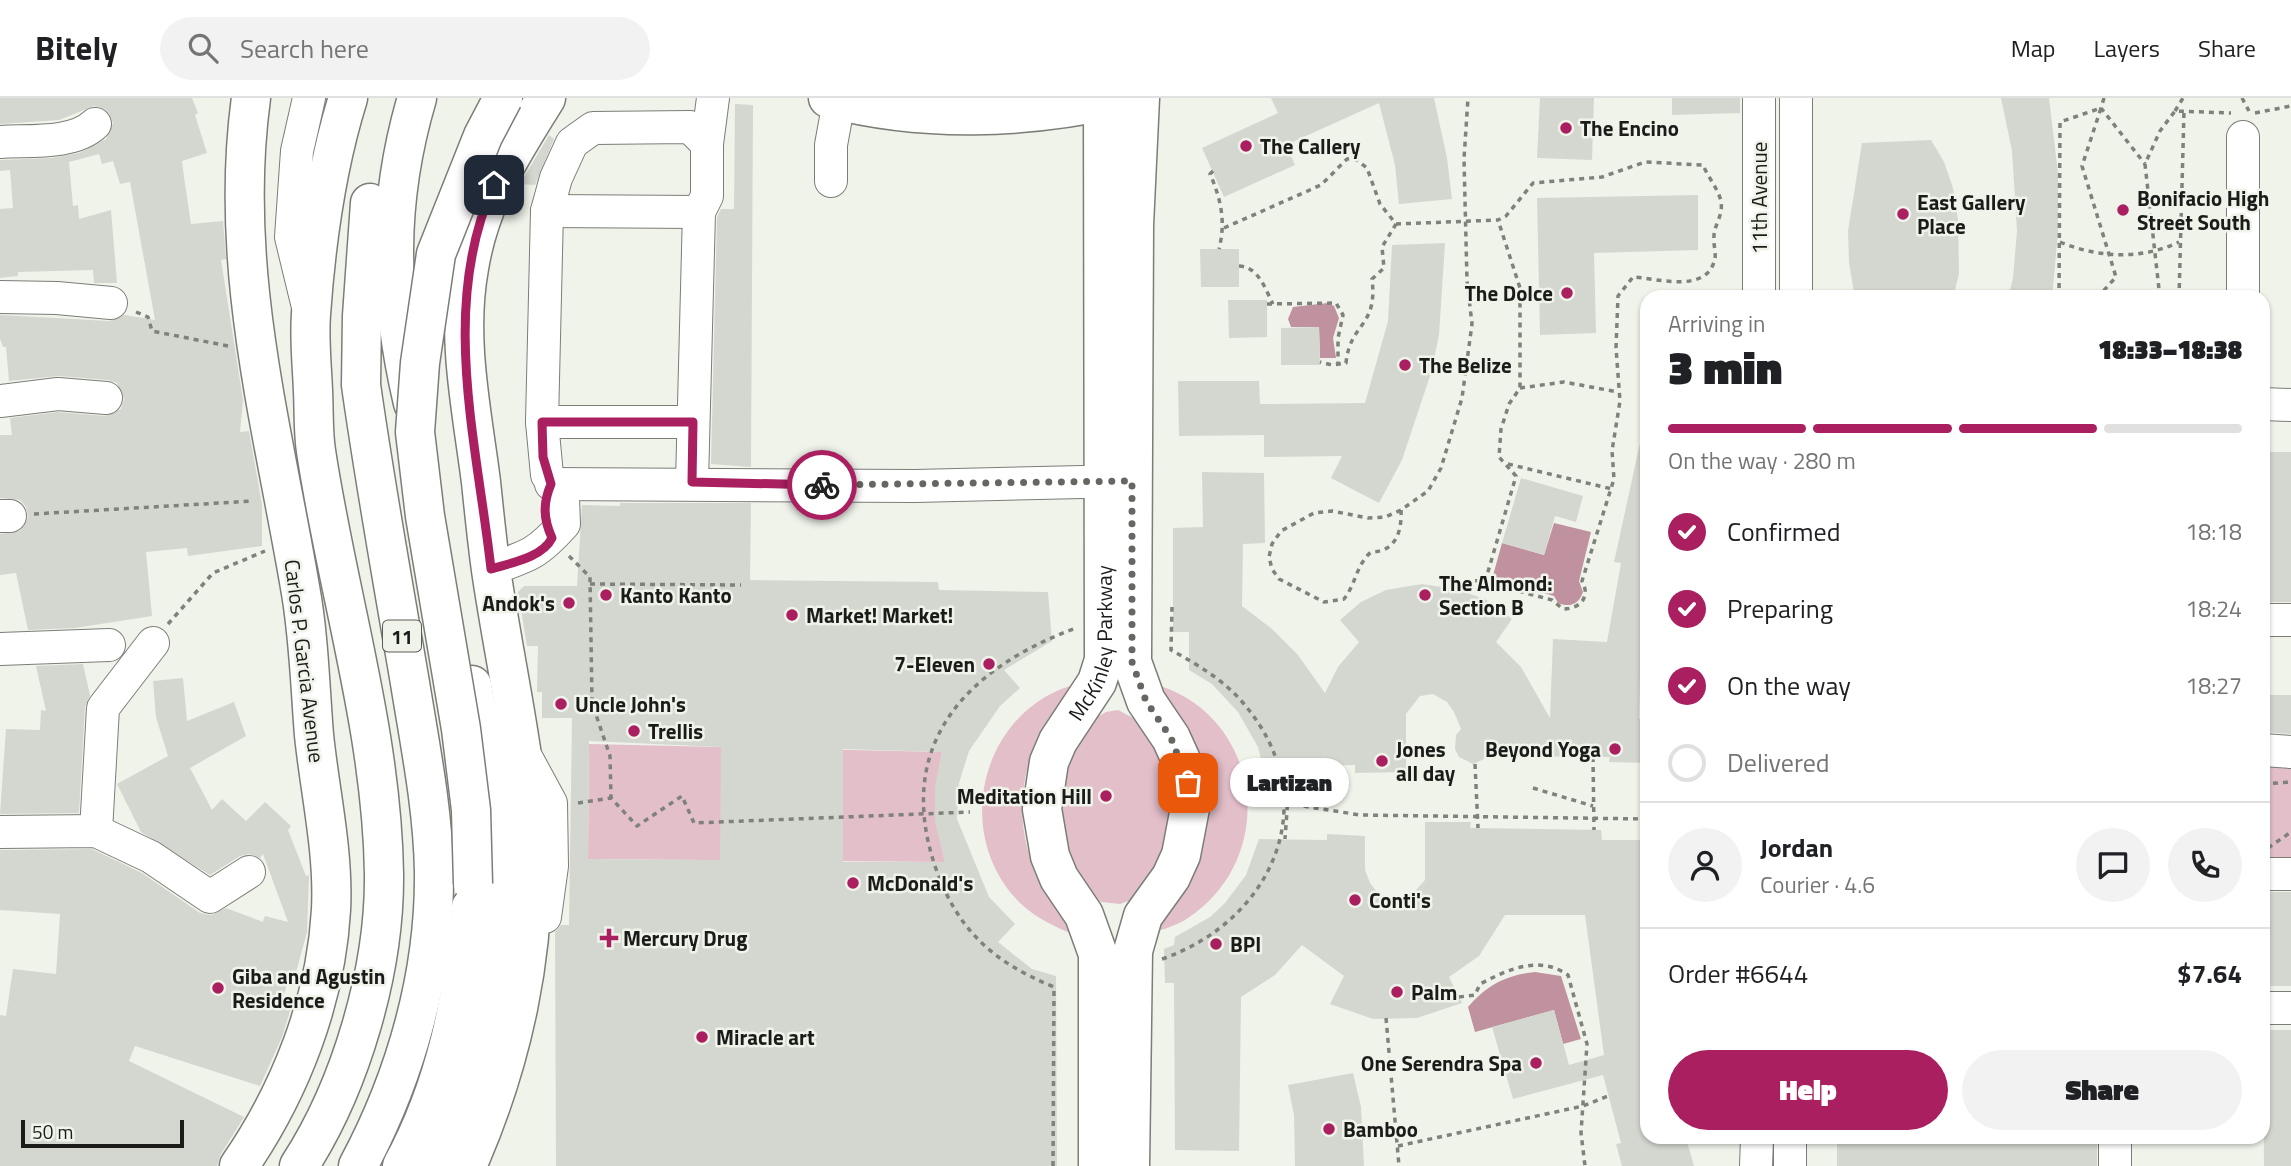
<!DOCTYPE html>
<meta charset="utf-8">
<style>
:root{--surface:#fff;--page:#f2f2f2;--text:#202124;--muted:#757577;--line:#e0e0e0;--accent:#aa1f60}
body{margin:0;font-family:"Titillium Web",sans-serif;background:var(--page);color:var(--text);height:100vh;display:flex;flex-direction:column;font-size:26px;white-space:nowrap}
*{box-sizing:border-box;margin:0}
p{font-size:23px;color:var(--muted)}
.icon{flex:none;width:38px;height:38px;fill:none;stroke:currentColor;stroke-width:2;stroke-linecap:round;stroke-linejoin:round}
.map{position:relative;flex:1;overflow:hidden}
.sheet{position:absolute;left:1640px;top:192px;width:630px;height:854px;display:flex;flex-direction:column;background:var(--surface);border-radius:21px;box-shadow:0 2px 5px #0004}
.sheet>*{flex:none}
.scale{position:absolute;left:21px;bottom:18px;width:163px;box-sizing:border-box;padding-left:7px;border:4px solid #1b1c19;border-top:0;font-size:19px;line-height:24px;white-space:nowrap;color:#1b1c19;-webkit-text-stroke:5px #eff3ea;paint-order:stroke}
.pin{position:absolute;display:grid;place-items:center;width:60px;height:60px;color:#fff;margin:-30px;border-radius:14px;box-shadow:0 4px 10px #0006}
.courier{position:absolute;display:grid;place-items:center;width:70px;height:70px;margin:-35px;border:5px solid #aa1f60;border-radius:50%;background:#fff;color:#222;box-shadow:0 2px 9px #0007}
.bubble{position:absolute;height:49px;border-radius:24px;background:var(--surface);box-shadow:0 2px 5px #0004;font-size:23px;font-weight:800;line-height:49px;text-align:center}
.headline em{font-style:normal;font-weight:800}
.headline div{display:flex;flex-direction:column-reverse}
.headline{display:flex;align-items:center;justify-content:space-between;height:119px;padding:0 28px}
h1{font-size:46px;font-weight:800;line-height:52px}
.bar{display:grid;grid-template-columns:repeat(4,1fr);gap:10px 7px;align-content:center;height:84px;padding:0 28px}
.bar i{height:9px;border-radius:5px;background:var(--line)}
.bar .current{background:var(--accent)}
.bar p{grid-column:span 4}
.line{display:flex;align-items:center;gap:18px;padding:0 28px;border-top:2px solid var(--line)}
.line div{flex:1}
.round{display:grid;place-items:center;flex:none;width:74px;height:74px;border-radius:37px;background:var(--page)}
ol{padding:0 28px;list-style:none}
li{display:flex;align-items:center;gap:21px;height:77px}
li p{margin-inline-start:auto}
li .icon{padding:7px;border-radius:50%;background:var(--accent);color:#fff;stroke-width:4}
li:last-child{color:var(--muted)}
li i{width:38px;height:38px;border:4px solid var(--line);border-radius:50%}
.button{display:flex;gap:14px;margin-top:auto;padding:14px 28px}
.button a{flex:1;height:80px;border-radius:42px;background:var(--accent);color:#fff;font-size:28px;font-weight:800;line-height:80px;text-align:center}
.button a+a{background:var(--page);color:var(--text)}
header{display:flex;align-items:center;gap:42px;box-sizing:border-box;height:98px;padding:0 35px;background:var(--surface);border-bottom:2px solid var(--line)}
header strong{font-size:33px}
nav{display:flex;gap:38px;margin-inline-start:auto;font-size:24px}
.search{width:490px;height:63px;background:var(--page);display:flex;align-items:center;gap:18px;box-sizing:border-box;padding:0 24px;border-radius:38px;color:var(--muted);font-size:26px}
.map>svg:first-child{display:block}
.green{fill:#e3bfca}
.water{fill:#c092a0}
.building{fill:#d4d7cf;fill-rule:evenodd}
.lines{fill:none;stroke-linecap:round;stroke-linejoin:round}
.minor-casing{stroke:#7b7e77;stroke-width:34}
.major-casing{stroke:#7b7e77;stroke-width:41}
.path{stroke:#7f817b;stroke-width:3.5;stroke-dasharray:5 5;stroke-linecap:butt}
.minor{stroke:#fff;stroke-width:32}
.major{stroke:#fff;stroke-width:38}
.major-bridge-casing{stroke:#7b7e77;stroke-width:41;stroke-linecap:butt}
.path-bridge{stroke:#7f817b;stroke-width:3.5;stroke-dasharray:5 5;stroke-linecap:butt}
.major-bridge{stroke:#fff;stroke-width:38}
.done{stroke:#656762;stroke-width:7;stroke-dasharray:0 12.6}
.route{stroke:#aa1f60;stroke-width:9}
.poi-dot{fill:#aa1f60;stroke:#eff3ea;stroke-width:2.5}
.labels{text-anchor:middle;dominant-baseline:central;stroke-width:5;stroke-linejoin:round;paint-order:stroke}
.shield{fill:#eff3ea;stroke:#5b5c58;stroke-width:2}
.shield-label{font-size:19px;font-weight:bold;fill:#1b1c19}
.poi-label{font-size:21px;font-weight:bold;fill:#1b1c19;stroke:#eff3ea;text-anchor:start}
.street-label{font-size:21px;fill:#1b1c19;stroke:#eff3ea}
</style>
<header>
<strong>Bitely</strong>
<div class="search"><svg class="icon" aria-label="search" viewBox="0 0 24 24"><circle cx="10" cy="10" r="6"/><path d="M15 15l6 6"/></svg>Search here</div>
<nav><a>Map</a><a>Layers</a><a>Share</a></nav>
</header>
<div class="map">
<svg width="2291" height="1068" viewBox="0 0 2291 1068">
<rect width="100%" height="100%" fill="#eff3ea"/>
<g class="green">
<path d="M1090,581C1074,600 1050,620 1038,642C1016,685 1017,744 1042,786C1053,806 1070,823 1084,841C1061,831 1037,822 1019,804C960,744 974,642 1045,599C1059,591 1075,586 1090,581Z"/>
<path d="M1151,585C1261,614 1282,757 1188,820C1174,829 1158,833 1143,837L1192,779L1202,751L1206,715Z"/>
<polygon points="1118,612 1143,625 1174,681 1165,761 1131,802 1120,806 1101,804 1094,798 1066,759 1058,711 1067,656 1094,621 1106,614"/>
<path d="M589,646L942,654C934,696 935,723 945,764L588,761Z"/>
<polygon points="2263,660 2291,661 2291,768 2263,768"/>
</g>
<g class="water">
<polygon points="1328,205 1334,208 1339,220 1333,240 1336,260 1320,260 1319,229 1291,229 1288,221 1293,209"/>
<path d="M1554,425L1591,434L1579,483L1583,494C1579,506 1570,510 1558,505L1554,498L1492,481L1502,445L1544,457Z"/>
<path d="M1535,874L1561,878L1581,941L1563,946L1554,912L1475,934L1468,909C1487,887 1506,877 1535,874Z"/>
</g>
<g class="building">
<polygon points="0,0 192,0 198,15 195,17 207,55 182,63 184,79 191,126 223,123 226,161 221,162 243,302 240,334 249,333 262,407 262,448 188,458 187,450 146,454 152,518 75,530 28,532 16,475 0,477 0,436 20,433 28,419 26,409 20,402 0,400 0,337 12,337 10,320 58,314 105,318 121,311 124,301 117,285 108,282 59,278 9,283 6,249 3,249 0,241 0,217 109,223 125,217 155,222 130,84 120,86 113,63 102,66 99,56 69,64 73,108 78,107 79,121 111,112 117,185 94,185 93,172 18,174 18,178 0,180 0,111 13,110 10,72 0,73 0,62 51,60 79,55 106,41 113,25 109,15 94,8 59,22 0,26"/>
<polygon points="1271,0 1434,0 1447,60 1452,101 1399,106 1395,67 1379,5 1286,47 1295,67 1224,99 1202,50 1278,15"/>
<polygon points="1540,0 1594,0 1592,62 1537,60"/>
<polygon points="1672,0 1740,0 1740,15 1672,17"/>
<polygon points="2001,0 2049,0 2058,75 2058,134 2052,200 2008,200 2013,180 2017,133 2012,53"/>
<polygon points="735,6 753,7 751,369 711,366 717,119 721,111 734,111"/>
<polygon points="549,37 554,41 535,87 520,86"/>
<polygon points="1931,42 1944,64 1953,90 1958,122 1959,176 1953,200 1855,200 1849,165 1848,133 1862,45"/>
<polygon points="1698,97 1698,152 1594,155 1596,235 1540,237 1537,100"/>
<polygon points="1445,145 1439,237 1431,275 1402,362 1379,405 1331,380 1342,358 1264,359 1264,337 1179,338 1178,283 1259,283 1260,306 1365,305 1388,223 1392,147"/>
<polygon points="1200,151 1239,151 1239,189 1201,189"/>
<polygon points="1228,202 1267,202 1267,239 1229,240"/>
<polygon points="1319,229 1320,267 1281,267 1281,230"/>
<polygon points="1640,345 1647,346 1647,579 1640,578 1639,621 1647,621 1647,665 1609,664 1610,659 1491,658 1473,666 1459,659 1455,651 1456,637 1461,631 1454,614 1447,604 1433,596 1420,598 1406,616 1406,674 1355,675 1355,667 1263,669 1258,649 1238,614 1212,586 1189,572 1189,534 1173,534 1173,430 1203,429 1202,374 1264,375 1265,445 1243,446 1242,508 1272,531 1298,557 1325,595 1338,569 1359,544 1340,522 1361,504 1386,492 1422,486 1455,491 1485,501 1512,521 1496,544 1521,569 1550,620 1553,541 1607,544 1621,465 1614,464"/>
<rect x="2263" y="354" width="28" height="150"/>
<polygon points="1521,380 1583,398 1576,424 1555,418 1544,457 1502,445"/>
<path d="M620,405H751L750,482L938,484L939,492L1048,494L1052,543L1004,572L1020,590L1000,608L969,653L959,685L957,721L989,799L1015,826L998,844L1032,871L1056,878L1057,1068H556L555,834L561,827H569L572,620H542V594H537L538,548H527L518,494L524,488H577L582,407L620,408ZM589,643L721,649L720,762L588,761ZM843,651L942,654L935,688V724L945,764H843Z"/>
<polygon points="83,566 90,597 85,609 79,715 0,716 6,631 40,632 41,612 46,613 36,568"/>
<polygon points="183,580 187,623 234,604 246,638 190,670 212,712 222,701 246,723 265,704 291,728 288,732 306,778 309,777 307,834 295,878 290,876 281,907 291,910 282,939 260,988 135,948 129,963 244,1019 221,1056 217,1068 0,1068 0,917 6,918 13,871 56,876 60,816 0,812 0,752 92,751 142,775 200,815 211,817 226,810 263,824 265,818 288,824 263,756 260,760 249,756 240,758 210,777 141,734 117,686 168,658 156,619 153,583"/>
<polygon points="2263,597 2291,597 2291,636 2263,634"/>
<polygon points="1425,724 1471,724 1470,730 1601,732 1602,742 1646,742 1647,1040 1686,1040 1694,1068 1622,1068 1616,1046 1621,1045 1603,977 1513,1001 1492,929 1554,912 1569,967 1604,957 1585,817 1505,817 1479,858 1449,879 1462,905 1417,920 1373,921 1330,906 1344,878 1302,847 1275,877 1241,899 1239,1053 1175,1052 1174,885 1165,885 1164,851 1174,847 1175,839 1210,819 1225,805 1246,777 1259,741 1327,742 1327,736 1365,738 1365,772 1370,785 1384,803 1401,805 1409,800 1425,782"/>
<polygon points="2263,794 2291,794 2291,888 2270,888 2269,835 2263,835"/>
<polygon points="2263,932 2291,932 2291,1068 2264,1068"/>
<polygon points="1353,975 1361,1009 1364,1068 1295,1068 1294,1017 1288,987"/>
<rect x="1837" y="1040" width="260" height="28"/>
</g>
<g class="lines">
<defs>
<g id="minor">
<polyline points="1796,0 1796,200"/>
<polyline points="2243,39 2243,200"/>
<path d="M0,44C28,42 73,47 95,26"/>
<polyline points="831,83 831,47 839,3"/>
<polyline points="547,113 699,114"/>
<polyline points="0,199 57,200 111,205"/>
<polyline points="1759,200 1759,0"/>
<polyline points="307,205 291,139 297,53 309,0"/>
<polyline points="0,303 58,296 106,300"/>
<polyline points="2263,306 2291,307"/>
<polyline points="542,324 693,324"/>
<polyline points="692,384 699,114 707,98 707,46 713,0"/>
<polyline points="551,386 915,388 1127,383"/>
<polyline points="0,418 10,418"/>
<path d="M491,471C529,458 537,456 564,426L563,400L547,377L542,324L547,113L556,80L572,45L593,30L690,29L707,46"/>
<polyline points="2263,522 2291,522"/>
<polyline points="0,551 109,547"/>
<polyline points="2263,652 2291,654"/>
<polyline points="525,657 551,705 552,768 545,819"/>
<polyline points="96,733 103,610 153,545"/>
<polyline points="0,734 96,733 151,759 210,799 249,774"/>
<polyline points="2263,776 2291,776"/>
<polyline points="2263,910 2291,910"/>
<polyline points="1756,1068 1757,1040"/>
<polyline points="1790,1068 1790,1040"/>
<polyline points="2115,1068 2115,1040"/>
</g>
<g id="major">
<path d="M828,0C923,25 1025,21 1120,0"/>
<path d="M413,305C388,199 386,105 417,0"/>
<path d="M239,1068C290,994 326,903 331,812C334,754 320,695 314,637C310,588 309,538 300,489C272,325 228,168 251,0"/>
<path d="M299,1068C351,988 385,872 384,776C382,633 337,493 316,353C313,334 314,313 313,293C312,268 309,241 311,216C316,146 327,67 348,0"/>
<path d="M358,1068C406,978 435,876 434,774C433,711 420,647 410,585C393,485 375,386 361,287L362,218L370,105"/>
<path d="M402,1068C446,987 463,900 471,809"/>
<path d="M432,1068C478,971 500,867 498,760C497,702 482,643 472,587"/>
<path d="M467,1068C512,966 538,852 531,740C525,650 504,561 491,472C487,443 484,413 481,384C472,313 456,241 469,170C480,102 511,57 546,0"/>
<path id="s1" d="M1098,1068V856L1084,817L1059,780L1050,758L1042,711L1049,664L1058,643L1097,584L1104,562L1103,0"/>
<polyline points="1130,1068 1133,853 1143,818 1171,779 1181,757 1190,710 1181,662 1171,640 1146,603 1132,564 1134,127 1140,0"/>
</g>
</defs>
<use href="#minor" class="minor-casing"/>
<use href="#major" class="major-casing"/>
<g class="path">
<polyline points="2104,0 2101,10 2145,66"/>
<polyline points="2242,0 2249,13"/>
<polyline points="2175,13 2183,0"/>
<polyline points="2255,15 2291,8"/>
<path d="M1213,73L1210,76C1221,101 1226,124 1219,151"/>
<path d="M1396,126L1498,122L1506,118L1533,85L1602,79L1645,64L1703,67C1709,82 1724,97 1721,112C1720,122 1714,129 1714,138C1713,145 1716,154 1715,160C1708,197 1656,180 1633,179L1618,198L1616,250L1620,303L1612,353L1614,381L1582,483C1591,499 1580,511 1563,511L1552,502L1485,484"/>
<path d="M1224,130L1321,87L1347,61L1354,60L1367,70L1380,106L1396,126L1382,149L1384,170L1372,181C1378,230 1350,224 1346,265L1332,267L1320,264"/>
<path d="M2060,144C2099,160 2141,162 2179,144"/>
<path d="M1239,168C1259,169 1265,191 1273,206"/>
<polyline points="2059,200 2060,24 2101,10"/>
<polyline points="2097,200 2116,179 2082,68 2101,10"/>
<polyline points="2160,200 2145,66 2160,33 2175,13 2231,15"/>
<polyline points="2179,200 2184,13"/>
<polyline points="1267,206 1336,205 1343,217 1338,240 1338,266"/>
<polyline points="136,214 148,219 152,233 228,248"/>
<polyline points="1520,290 1564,284 1618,294"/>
<polyline points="1508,366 1612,391"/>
<path d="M1401,412C1402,433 1396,454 1371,454C1356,467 1356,486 1344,501L1324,504L1279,481L1272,471L1269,459L1272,446L1281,433L1314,415L1332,413L1368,420L1385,419L1401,412L1428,393L1441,370L1462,300L1472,226L1467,183L1464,61L1468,0"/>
<polyline points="34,416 253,403"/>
<polyline points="569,458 590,479 592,605 610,658 611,700"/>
<polyline points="590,486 741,487"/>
<path d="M1458,492C1467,483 1473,481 1485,484L1516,378L1499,359L1501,331L1509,306L1520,290V190L1498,122"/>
<polyline points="168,526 213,475 265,453"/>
<polyline points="2263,686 2291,684"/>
<polyline points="1286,687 1341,700"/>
<polyline points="1533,690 1593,708"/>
<polyline points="578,705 611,700 637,728 682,698 694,725 970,714"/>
<polyline points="1284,705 1360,717 1647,721"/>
<polyline points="2268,750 2291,734"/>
<path d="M1162,861C1274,822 1326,702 1244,606C1224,582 1198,567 1171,552L1172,509"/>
<path d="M1459,899L1475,897L1480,886C1509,871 1539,857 1568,877L1587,946L1581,1035L1585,1068"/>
<polyline points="1386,920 1399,1068"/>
<polyline points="1398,1048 1583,1008 1608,998"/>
<path d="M1053,1068L1054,889C993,864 957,832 935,768C894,646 967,570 1076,530"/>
</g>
<use href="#minor" class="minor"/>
<use href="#major" class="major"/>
<defs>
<polyline id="major-bridge" points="473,786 471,712 461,631 425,418 415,334 420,265 436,156 483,38 503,0"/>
</defs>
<use href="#major-bridge" class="major-bridge-casing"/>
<g class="path-bridge">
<polyline points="1593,659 1594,732"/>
<polyline points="1475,666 1478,730"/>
<polyline points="1281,668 1288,699 1285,741"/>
</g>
<use href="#major-bridge" class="major-bridge"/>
</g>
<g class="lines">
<polyline class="done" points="822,387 1132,383 1132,564 1146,603 1171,640 1188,685"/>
<path class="route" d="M494,87C439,208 477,345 491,471C510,465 542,460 552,440C543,420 543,405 551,386L543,359L542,324H693L692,384L822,387"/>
</g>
<g class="poi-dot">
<circle cx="1566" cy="30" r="7"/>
<circle cx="1246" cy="48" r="7"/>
<circle cx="2123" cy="112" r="7"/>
<circle cx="1903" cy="116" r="7"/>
<circle cx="1567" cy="195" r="7"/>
<circle cx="1405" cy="267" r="7"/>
<circle cx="606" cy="497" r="7"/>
<circle cx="1425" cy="497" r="7"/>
<circle cx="569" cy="505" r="7"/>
<circle cx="792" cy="517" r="7"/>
<circle cx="989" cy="566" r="7"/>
<circle cx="561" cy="606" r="7"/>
<circle cx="634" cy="633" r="7"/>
<circle cx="1615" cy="651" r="7"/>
<circle cx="1382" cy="663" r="7"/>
<circle cx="1106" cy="698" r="7"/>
<circle cx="853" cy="785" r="7"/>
<circle cx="1355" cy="802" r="7"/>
<path d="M605.5 829.5h7v7h7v7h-7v7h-7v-7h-7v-7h7z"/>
<circle cx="1216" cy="846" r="7"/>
<circle cx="218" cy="890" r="7"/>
<circle cx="1397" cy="894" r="7"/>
<circle cx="702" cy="939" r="7"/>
<circle cx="1536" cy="965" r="7"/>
<circle cx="1329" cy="1031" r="7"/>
</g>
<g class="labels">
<rect class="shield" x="383" y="522.5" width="38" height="31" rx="5"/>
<g class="shield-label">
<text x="402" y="538">11</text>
</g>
<g class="poi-label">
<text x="1580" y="30">The Encino</text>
<text x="1260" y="48">The Callery</text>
<text x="2137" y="100">Bonifacio High<tspan x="2137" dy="24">Street South</tspan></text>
<text x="1917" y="104">East Gallery<tspan x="1917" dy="24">Place</tspan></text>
<text x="1553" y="195" text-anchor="end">The Dolce</text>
<text x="1419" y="267">The Belize</text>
<text x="1439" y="485">The Almond:<tspan x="1439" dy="24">Section B</tspan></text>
<text x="620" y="497">Kanto Kanto</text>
<text x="555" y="505" text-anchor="end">Andok's</text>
<text x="806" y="517">Market! Market!</text>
<text x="975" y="566" text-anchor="end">7-Eleven</text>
<text x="575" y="606">Uncle John's</text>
<text x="648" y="633">Trellis</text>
<text x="1396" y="651">Jones<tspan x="1396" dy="24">all day</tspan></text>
<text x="1601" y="651" text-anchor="end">Beyond Yoga</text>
<text x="1092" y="698" text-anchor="end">Meditation Hill</text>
<text x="867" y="785">McDonald's</text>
<text x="1369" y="802">Conti's</text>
<text x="623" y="840">Mercury Drug</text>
<text x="1230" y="846">BPI</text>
<text x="232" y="878">Giba and Agustin<tspan x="232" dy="24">Residence</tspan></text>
<text x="1411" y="894">Palm</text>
<text x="716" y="939">Miracle art</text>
<text x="1522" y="965" text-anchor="end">One Serendra Spa</text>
<text x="1343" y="1031">Bamboo</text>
</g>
<g class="street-label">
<text transform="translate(1759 100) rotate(-90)">11th Avenue</text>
<text stroke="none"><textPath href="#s1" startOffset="548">McKinley Parkway</textPath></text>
<text transform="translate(305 563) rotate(83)">Carlos P. Garcia Avenue</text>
</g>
</g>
</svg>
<div class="scale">50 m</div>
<div class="pin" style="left:1188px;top:685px;background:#ea580c"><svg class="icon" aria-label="bag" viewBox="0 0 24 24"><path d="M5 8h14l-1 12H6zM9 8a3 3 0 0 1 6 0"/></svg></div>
<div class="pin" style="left:494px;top:87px;background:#1f2937"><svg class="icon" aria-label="home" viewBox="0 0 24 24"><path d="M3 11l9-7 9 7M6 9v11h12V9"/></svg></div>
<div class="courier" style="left:822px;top:387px"><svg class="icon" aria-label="bike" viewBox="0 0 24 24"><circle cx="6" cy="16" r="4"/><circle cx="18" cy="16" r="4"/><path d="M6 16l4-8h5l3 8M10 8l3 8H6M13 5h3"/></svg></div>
<div class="bubble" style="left:1230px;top:660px;width:119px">Lartizan</div>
<section class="sheet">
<div class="headline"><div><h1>3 min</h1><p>Arriving in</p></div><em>18:33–18:38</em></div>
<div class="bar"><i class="current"></i><i class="current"></i><i class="current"></i><i></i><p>On the way · 280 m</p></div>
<ol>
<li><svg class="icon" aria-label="check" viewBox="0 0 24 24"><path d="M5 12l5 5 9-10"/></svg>Confirmed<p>18:18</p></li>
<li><svg class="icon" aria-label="check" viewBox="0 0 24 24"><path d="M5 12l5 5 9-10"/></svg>Preparing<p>18:24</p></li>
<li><svg class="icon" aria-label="check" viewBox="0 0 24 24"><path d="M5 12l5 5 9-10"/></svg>On the way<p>18:27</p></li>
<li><i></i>Delivered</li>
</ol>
<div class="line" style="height:126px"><a class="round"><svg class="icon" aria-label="person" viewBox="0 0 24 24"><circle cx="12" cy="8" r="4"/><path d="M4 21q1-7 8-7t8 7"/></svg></a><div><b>Jordan</b><p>Courier · 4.6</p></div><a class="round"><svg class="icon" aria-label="chat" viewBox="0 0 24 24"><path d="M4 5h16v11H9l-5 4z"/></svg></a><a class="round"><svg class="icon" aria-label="phone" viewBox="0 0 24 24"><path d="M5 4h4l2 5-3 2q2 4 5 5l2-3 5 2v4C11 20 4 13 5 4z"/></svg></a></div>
<div class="line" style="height:91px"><div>Order #6644</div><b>$7.64</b></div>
<div class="button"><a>Help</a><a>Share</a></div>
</section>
</div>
